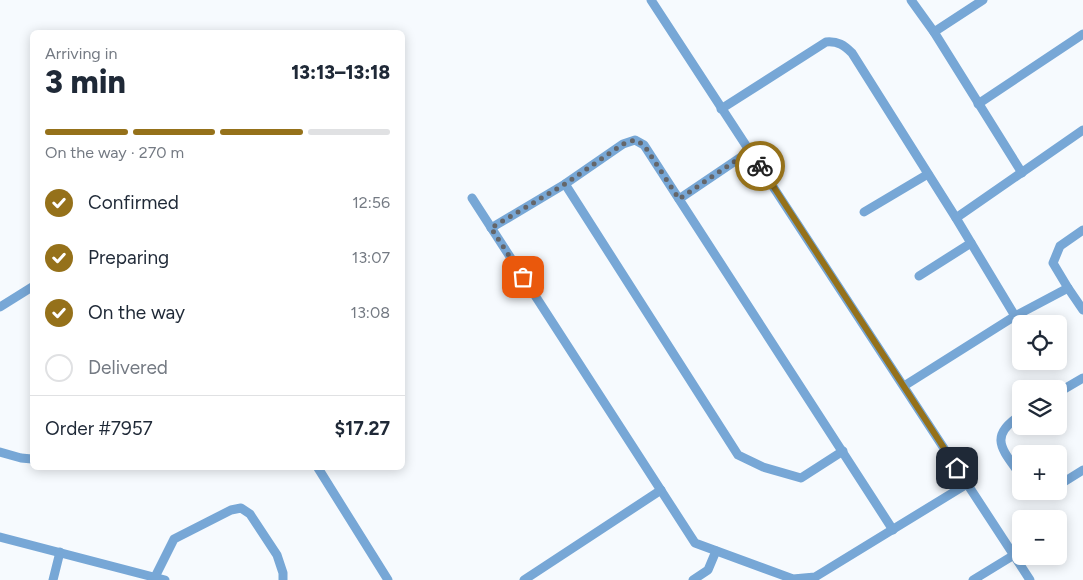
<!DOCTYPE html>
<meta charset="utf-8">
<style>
:root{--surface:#fff;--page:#f2f2f3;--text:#1f2937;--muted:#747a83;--line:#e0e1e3;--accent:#95711a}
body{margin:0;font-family:Figtree,sans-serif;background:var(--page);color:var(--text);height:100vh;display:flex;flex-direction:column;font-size:19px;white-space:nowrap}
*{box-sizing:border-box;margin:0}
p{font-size:16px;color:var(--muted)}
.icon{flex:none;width:28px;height:28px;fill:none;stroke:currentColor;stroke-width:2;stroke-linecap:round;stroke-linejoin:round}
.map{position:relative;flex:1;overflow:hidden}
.panel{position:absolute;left:30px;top:30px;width:375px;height:440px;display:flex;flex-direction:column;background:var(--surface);border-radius:8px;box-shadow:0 2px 12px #0003}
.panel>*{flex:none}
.controls{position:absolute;left:1012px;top:315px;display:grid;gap:10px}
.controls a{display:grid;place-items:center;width:55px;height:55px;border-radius:8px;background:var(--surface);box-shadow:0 2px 12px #0003;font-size:25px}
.pin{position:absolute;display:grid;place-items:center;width:42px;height:42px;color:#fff;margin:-21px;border-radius:10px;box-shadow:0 2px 8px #0006}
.courier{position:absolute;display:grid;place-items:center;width:50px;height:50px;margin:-25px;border:4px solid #95711a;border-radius:50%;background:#fff;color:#222;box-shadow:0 1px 6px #0007}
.summary em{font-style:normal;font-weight:800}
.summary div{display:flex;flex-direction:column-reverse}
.summary{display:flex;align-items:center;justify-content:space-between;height:85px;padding:0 15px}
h1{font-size:32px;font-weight:800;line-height:38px}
.bar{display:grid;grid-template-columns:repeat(4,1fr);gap:8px 5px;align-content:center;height:60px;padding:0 15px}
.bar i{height:6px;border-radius:4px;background:var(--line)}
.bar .active{background:var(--accent)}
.bar p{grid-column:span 4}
.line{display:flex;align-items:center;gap:12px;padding:0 15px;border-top:1px solid var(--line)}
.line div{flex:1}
ol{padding:0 15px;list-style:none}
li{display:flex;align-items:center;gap:15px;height:55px}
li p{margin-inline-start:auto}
li .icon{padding:5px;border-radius:50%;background:var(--accent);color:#fff;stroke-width:4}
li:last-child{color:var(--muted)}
li i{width:28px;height:28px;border:2px solid var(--line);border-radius:50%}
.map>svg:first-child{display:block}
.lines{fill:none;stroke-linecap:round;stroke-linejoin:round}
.street{stroke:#77a7d6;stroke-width:9}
.done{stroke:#64666a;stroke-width:5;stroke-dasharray:0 9}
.route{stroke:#95711a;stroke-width:6}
</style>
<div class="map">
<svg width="1083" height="580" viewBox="0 0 1083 580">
<rect width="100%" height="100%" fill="#f6fafe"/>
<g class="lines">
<g class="street">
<polyline points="651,0 1030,580"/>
<polyline points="911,0 934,32 1022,173"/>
<polyline points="934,32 983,0"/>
<polyline points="978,104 1083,34"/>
<path d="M721,109L826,42C838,41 844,45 852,53L956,218L1015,316"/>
<polyline points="565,184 738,455 763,467 801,478 843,451"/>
<polyline points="472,198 695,543 793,579 815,577 967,484"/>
<polyline points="679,199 750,151"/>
<polyline points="864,212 928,174"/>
<polyline points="956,218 1083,130"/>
<polyline points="491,228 565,184 623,144 635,140 644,145 893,530"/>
<polyline points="1083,230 1060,246 1053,263 1068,288 1083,310"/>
<polyline points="919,276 971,243"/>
<polyline points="0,307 32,287"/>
<polyline points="904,386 1015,316 1068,288"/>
<polyline points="1059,392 1083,378"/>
<path d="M1021,415C986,437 1004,451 1021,476"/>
<polyline points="0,452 21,458 32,459"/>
<polyline points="318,468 388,580"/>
<polyline points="1059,485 1083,470"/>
<polyline points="1032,491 1039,495 1049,491"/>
<polyline points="0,537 165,580"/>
<polyline points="155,577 174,539 231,510 241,508 250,514 277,555 283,573 283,580"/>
<polyline points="53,580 60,552"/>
<polyline points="524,580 661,490"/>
<polyline points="693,580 708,570 716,551"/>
<polyline points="973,580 1014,555"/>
</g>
</g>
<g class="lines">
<polyline class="done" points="523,277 491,228 565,184 623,144 635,140 644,145 679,199 750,151 760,166"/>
<polyline class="route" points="760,166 957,468"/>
</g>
</svg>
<div class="controls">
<a><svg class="icon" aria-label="locate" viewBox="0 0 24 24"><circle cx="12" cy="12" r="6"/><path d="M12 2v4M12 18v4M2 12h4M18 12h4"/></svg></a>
<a><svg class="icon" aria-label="layers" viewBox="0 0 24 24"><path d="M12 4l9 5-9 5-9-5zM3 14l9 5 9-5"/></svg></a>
<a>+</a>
<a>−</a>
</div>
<div class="pin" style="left:523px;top:277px;background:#ea580c"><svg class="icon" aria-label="bag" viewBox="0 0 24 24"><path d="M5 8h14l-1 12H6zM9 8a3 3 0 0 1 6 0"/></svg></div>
<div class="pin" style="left:957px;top:468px;background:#1f2937"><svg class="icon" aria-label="home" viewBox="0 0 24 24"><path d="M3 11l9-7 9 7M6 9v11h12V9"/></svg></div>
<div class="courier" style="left:760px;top:166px"><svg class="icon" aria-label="bike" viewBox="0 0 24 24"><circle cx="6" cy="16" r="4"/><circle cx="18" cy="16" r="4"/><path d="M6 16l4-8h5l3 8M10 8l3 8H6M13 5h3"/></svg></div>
<section class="panel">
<div class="summary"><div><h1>3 min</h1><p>Arriving in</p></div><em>13:13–13:18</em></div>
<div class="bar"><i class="active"></i><i class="active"></i><i class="active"></i><i></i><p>On the way · 270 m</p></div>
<ol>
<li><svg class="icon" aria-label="check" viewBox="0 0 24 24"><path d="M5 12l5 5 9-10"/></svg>Confirmed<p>12:56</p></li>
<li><svg class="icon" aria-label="check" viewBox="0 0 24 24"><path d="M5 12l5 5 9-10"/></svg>Preparing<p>13:07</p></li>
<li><svg class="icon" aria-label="check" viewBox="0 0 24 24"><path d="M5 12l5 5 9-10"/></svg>On the way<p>13:08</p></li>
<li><i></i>Delivered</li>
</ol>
<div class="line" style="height:65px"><div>Order #7957</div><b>$17.27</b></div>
</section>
</div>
